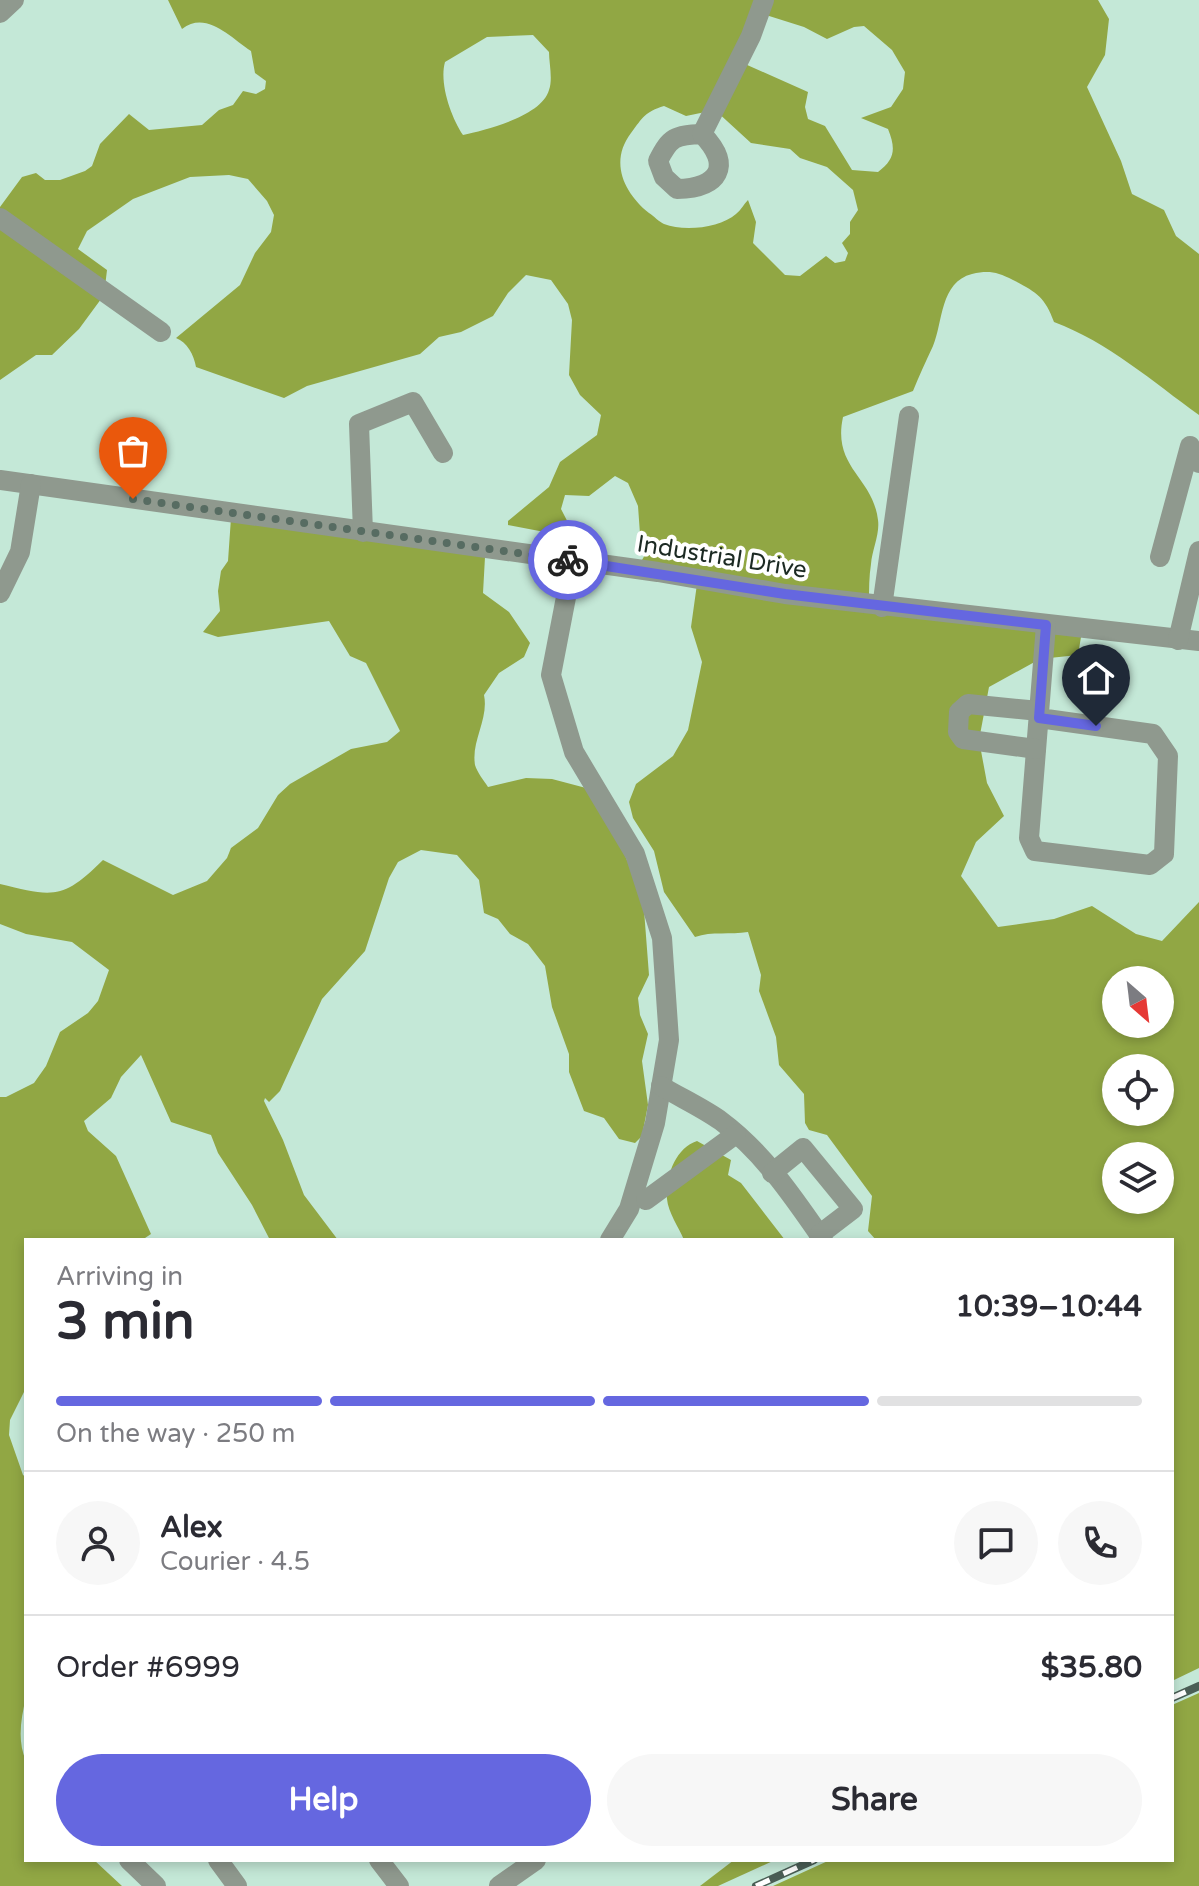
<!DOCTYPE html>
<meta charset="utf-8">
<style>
:root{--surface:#fff;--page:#f7f7f7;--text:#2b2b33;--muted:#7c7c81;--line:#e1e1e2;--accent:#6567e0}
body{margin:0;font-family:"Varela Round",sans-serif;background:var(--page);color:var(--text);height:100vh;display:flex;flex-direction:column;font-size:30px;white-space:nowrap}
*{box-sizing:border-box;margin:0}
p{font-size:26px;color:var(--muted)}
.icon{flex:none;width:44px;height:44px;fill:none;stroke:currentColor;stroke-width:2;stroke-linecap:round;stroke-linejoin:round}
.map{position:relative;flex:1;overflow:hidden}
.drawer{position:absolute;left:24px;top:1238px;width:1150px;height:624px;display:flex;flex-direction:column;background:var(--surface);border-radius:0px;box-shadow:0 4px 12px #0003}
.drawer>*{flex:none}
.needle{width:52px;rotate:152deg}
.tools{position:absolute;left:1102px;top:966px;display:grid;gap:16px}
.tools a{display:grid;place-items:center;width:72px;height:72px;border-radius:50%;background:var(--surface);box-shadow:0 4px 12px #0003;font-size:40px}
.pin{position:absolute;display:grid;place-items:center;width:68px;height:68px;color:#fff;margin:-82px -34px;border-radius:50% 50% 50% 0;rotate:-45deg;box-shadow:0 0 8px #0007}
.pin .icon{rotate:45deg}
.courier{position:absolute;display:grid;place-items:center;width:80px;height:80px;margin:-40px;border:6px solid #6567e0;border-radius:50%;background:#fff;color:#222;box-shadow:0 2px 10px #0007}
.head em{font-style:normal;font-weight:700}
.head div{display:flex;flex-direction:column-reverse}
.head{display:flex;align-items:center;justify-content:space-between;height:136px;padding:0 32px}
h1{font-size:52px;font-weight:700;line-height:60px}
.bar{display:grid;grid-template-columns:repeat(4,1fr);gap:12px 8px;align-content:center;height:96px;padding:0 32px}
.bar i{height:10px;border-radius:6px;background:var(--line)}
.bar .current{background:var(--accent)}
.bar p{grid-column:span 4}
.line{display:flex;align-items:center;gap:20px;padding:0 32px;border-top:2px solid var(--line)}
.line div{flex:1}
.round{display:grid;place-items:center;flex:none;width:84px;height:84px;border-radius:42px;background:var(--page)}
.action{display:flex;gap:16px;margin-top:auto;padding:16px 32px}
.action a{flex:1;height:92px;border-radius:48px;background:var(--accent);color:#fff;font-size:32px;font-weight:700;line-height:92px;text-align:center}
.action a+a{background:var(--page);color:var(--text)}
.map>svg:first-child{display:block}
.forest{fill:#91a744;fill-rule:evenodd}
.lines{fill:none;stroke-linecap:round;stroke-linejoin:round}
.minor{stroke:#8f998e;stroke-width:20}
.rail-casing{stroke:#4a5e55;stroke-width:8}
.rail{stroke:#fff;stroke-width:5;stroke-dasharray:15;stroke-linecap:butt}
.done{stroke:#576c62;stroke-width:8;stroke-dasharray:0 14.4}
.route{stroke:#6567e0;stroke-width:10}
.labels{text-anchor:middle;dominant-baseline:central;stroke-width:8;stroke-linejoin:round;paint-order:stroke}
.street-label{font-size:24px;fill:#1c2a23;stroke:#fff}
</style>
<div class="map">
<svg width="1199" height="1886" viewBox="0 0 1199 1886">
<rect width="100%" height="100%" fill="#c4e8d7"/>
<g class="forest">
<path d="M168,0H1098L1109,19L1105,55L1087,87L1121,161L1132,194L1164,210L1176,236L1199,254V415C1153,382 1108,342 1054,322C1045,297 1036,292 1013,280C997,272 989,270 972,274C940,282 943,322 933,346C926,361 919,376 913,391L843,417C832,468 873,477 878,520C880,534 872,550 871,564C869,577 869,589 869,602L1082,631L1078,655L1040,659L989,687L979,740L987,783L1004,816L976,842L961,876L998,927L1054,919L1092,906L1136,934L1162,941L1199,902V1668L1172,1681V1240H876L868,1231L872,1196L827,1135L809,1130L805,1123L804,1094L779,1065L776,1037L759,991L761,975L748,932C730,935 712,931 695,937L664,892L654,851L633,818L629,802L636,784L673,756L688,730L702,662L691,627L697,584L635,572L649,548L640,534L638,506L628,483L615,476L589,496L565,495L561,509L576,538L508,525V521L549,487L560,462L597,435L601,415L580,395L569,375L572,320L568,304L551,280L526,275L508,293L493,316L461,332L439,337L420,354L307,386L284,398L196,367C194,355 187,342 176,338L240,285L255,253L271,232L274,215L267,201L248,179L229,175L190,177L133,199L87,231L78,249L107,270L104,295L79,329L52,355H36L0,380V207L22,177L36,173L45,180H60L85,171L92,166L100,144L129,114L149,130L202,125L219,110L233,105L243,91L256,94L265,89L266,81L255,73L251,51C230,37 206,10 182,29ZM760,13L804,27L827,39L854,27L864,26L892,50L905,72L903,89L891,107L861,118L888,129C896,149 895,159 878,172L852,170L825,126L808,119L805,107L808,92L736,60ZM533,35L549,52C549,63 553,79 549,90C542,116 486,130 463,135C451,117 439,83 445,62L487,37ZM664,106L686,116L715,110L751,143L790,149L800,158L827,167L853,190L858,210L850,222V234L842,243L848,253L845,261L835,263L826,256L800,276L785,275L753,243L756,222L748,200C744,204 741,210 736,214C720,228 684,232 664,224C659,222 654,216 649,213C624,193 609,162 631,133C643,117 645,112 664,106ZM1116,980H1160V1024H1116ZM1116,1068H1160V1112H1116ZM1116,1156H1160V1200H1116Z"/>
<path d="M231,518L485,557L483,593L509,612L530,643L524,657L499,673L484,695C489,719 471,741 475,765C477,772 484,781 488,787L526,778L552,779L586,788L601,800L643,897L649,975L638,998L640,1015L648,1034L642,1061L648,1105L642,1136L635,1143L619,1139L604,1118L584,1111L569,1072V1054L552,1007L545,966L528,944L510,934L498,919L484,913L479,880L457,855L421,850L398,862L389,878L365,951L322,999L280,1091L269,1102L265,1098L264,1101L283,1140L304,1195L338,1240H270L252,1205L218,1153L211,1135L171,1122L141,1055L121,1077L111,1098L84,1121L88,1131L116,1156L151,1234L142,1240H26V1388L10,1420L9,1435L23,1475L26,1477V1697C21,1719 17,1740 26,1761V1860H94L122,1886H0V1097H6L34,1083L46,1066L60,1032L88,1013L98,1001L109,970L72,942L26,934L0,924V884C53,897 63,900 103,860L173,895L207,881L227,858L231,848L258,828L278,795L290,784L351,749L387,742L400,731L366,663L350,656L329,621L218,637L203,632L220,611L218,591L221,571L228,561Z"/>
<path d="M697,1141L731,1160L728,1175L741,1183L785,1240H684C679,1228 668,1212 667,1199C665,1178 675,1148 697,1141Z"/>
<polygon points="1199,1693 1199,1886 773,1886 830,1860 1172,1860 1172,1705"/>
<polygon points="734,1860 775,1860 718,1886 700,1886"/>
</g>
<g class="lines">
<g class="minor">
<polyline points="0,13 14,0"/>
<path d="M702,134C733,166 719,188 677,189L664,177L658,161C670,137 675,135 702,134Z"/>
<polyline points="702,134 751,36 764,0"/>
<polyline points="0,218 161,332"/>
<polyline points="0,480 658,572 785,594 1199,641"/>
<polyline points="363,532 359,424 413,402 443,453"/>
<polyline points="1160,557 1190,446 1199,463"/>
<polyline points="573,561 551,675 574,752 635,854 662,938 669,1040 655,1123 629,1209 610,1240"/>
<polyline points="0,593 20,552 31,484"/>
<polyline points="882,607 909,416"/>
<polyline points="1178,640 1199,551"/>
<polyline points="1039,718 1153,734 1168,756 1164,854 1150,865 1035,851 1029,838 1046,625"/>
<polyline points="1036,749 963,739 958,732 959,712 968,704 1039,711"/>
<path d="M661,1086C681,1098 703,1108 721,1121C763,1152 794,1198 823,1240"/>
<polyline points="772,1173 803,1148 853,1209 819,1235"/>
<polyline points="646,1200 736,1134"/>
<polyline points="129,1860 156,1886"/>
<polyline points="218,1860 237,1886"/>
<polyline points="379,1860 399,1886"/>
<polyline points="499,1886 536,1860"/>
</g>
<defs>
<g id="rail">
<polyline points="1172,1698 1199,1686"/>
<polyline points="756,1886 814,1860"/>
</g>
</defs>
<use href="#rail" class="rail-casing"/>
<use href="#rail" class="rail"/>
</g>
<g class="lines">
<polyline class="done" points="133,499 568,560"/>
<polyline class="route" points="568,560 785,594 1046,625 1039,718 1096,726"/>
</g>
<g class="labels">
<g class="street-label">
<text transform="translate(722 557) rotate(9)">Industrial Drive</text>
</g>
</g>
</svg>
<div class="tools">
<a><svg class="needle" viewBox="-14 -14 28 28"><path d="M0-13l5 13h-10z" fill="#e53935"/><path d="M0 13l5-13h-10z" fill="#7c7c81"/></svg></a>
<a><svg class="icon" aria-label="locate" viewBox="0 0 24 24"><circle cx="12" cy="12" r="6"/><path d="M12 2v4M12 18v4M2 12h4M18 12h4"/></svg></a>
<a><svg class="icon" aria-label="layers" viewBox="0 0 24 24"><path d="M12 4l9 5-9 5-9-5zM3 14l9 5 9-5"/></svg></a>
</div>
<div class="pin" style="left:133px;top:499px;background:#ea580c"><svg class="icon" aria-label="bag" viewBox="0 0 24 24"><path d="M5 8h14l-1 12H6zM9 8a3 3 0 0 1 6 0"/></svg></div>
<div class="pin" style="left:1096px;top:726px;background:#1f2937"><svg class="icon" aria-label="home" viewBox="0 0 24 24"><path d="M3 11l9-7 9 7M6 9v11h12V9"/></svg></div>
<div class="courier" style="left:568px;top:560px"><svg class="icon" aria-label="bike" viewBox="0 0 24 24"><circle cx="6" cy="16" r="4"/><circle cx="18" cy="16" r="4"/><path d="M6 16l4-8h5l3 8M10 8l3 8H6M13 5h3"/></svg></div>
<section class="drawer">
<div class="head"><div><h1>3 min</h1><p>Arriving in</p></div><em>10:39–10:44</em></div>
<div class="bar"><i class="current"></i><i class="current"></i><i class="current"></i><i></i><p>On the way · 250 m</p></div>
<div class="line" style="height:144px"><a class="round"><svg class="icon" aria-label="person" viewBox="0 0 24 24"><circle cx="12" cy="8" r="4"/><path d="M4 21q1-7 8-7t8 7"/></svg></a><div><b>Alex</b><p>Courier · 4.5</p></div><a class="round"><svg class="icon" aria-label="chat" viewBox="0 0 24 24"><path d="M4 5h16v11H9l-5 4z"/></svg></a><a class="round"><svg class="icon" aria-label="phone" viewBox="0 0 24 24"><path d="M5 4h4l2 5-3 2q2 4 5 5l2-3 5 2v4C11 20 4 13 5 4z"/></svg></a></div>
<div class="line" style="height:104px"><div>Order #6999</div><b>$35.80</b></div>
<div class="action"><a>Help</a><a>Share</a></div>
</section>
</div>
